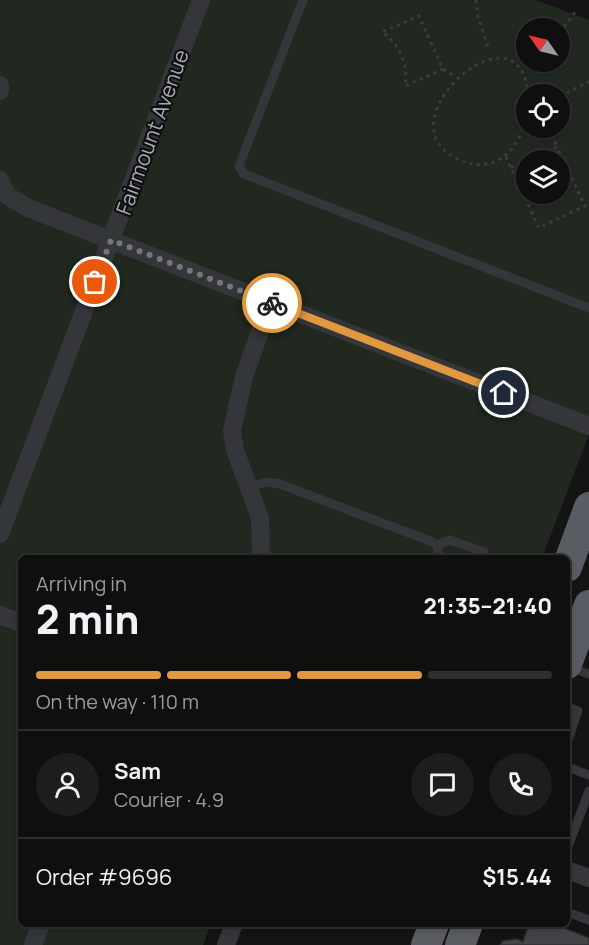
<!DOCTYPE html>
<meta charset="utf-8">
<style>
:root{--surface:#0f0f10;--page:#1d1d1e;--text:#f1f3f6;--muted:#9b9c9f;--line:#2f2f30;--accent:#e2983f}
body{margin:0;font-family:Manrope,sans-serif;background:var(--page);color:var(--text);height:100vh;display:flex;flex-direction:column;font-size:22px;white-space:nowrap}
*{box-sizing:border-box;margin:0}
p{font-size:20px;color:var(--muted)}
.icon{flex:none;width:33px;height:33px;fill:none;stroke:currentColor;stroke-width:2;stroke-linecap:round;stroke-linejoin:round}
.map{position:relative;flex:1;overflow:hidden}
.sheet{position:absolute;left:18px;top:555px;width:552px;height:372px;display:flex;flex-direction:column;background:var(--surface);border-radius:9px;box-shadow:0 3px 9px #0003,0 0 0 2px var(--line)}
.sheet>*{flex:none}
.needle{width:39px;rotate:304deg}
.controls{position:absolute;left:516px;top:18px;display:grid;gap:12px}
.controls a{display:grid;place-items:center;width:54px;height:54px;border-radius:50%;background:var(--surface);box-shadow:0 3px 9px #0003,0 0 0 2px var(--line);font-size:30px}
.pin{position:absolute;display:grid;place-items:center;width:51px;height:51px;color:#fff;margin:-26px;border:3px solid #fff;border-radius:50%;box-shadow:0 2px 6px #0007}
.courier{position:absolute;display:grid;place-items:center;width:60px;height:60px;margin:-30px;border:4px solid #e2983f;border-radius:50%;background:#fff;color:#222;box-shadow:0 2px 8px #0007}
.summary em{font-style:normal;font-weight:800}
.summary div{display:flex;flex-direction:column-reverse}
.summary{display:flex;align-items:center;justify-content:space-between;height:102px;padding:0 18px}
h1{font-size:39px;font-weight:800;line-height:45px}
.bar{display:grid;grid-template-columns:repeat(4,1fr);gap:9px 6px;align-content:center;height:72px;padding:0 18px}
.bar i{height:8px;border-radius:4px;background:var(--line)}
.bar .selected{background:var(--accent)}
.bar p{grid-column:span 4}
.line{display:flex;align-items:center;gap:15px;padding:0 18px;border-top:2px solid var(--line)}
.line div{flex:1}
.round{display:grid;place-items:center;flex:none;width:63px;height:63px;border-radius:32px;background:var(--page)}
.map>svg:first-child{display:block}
.green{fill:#202820;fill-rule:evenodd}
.building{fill:#434448;stroke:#2e2e31;stroke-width:1.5}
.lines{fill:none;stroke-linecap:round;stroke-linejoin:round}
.path{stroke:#3b3d41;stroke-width:3;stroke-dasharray:3 4.5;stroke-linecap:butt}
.service{stroke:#35363a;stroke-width:9}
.minor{stroke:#35363a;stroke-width:18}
.trunk{stroke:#595c62;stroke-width:30}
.done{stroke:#73777c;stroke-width:6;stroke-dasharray:0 10.8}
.route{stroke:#e2983f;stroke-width:8}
.labels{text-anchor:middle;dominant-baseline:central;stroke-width:4.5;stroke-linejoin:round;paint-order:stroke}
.street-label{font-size:21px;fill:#a6acb4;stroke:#0f0f10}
</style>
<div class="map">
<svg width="589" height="945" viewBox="0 0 589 945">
<rect width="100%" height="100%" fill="#141415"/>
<path class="green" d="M0,0H536L589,20V434L542,558H21V924H211L203,945H0ZM526,28H560V62H526ZM526,94H560V128H526ZM526,160H560V194H526Z"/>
<polygon class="building" points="529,924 554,924 589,938 589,945 500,945 503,941 517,939 523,942"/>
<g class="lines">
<g class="path">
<polyline points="476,0 478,17 488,47"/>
<polyline points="560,33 575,12"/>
<polyline points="520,58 526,56"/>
<path d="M443,69L405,86C409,66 399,43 382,32L419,16L443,69L453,75"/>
<polyline points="560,96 589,82"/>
<path d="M526,114C521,153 490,179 452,156C385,116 521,0 528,94"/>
<polyline points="549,128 557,147"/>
<polyline points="506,157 539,228 585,206 557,147 527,160"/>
<polyline points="511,168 526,161"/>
</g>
<g class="service">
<polyline points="303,0 239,166 244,174 589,308"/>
<polyline points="248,487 267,482 280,484 430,541 437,545 439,558"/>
<polyline points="437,545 450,540 484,552"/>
<polyline points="569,667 589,674"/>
<polyline points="567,707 578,711 567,743"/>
<polyline points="567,767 589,775"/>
<polyline points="567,849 589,791"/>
<polyline points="567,912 589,920"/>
</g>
<g class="minor">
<polyline points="0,85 0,91"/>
<polyline points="0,180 8,196 28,208 589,426"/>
<polyline points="0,534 201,0"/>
<polyline points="261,558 260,518 235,450 232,431 244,377 270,303"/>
<polyline points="0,615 21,623"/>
<polyline points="567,870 589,878"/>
<polyline points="33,945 41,924"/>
<polyline points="226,945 234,924"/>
</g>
<g class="trunk">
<polyline points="567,567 589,507"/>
<polyline points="567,664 589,605"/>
<polyline points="426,945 434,924"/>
<polyline points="460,945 468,924"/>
</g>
</g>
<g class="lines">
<polyline class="done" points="95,282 111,240 272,303"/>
<polyline class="route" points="272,303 504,393"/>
</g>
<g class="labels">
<g class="street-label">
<text transform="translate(152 132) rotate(-70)">Fairmount Avenue</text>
</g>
</g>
</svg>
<div class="controls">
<a><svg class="needle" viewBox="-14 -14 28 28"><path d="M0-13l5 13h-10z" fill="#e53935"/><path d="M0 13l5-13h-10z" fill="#9b9c9f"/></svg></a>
<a><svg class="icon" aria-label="locate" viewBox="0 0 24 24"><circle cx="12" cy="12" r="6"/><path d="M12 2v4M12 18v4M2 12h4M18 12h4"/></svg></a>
<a><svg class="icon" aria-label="layers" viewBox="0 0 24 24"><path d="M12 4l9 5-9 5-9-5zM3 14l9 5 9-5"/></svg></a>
</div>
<div class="pin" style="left:95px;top:282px;background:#ea580c"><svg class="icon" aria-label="bag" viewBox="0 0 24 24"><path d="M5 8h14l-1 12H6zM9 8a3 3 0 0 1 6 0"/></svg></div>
<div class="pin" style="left:504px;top:393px;background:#1f2937"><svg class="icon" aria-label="home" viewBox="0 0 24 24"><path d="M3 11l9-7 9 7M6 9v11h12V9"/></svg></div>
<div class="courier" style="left:272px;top:303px"><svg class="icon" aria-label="bike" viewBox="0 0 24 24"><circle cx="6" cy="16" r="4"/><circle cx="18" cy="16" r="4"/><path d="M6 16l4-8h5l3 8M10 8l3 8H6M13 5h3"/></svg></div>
<section class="sheet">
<div class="summary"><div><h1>2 min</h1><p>Arriving in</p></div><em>21:35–21:40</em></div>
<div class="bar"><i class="selected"></i><i class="selected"></i><i class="selected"></i><i></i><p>On the way · 110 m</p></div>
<div class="line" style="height:108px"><a class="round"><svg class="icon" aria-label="person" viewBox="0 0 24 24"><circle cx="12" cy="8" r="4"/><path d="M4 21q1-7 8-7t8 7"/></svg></a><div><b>Sam</b><p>Courier · 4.9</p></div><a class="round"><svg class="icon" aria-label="chat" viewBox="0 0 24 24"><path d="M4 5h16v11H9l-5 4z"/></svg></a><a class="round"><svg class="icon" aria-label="phone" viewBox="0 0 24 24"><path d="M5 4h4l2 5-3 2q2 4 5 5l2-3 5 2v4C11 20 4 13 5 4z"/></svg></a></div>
<div class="line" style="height:78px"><div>Order #9696</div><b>$15.44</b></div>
</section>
</div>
